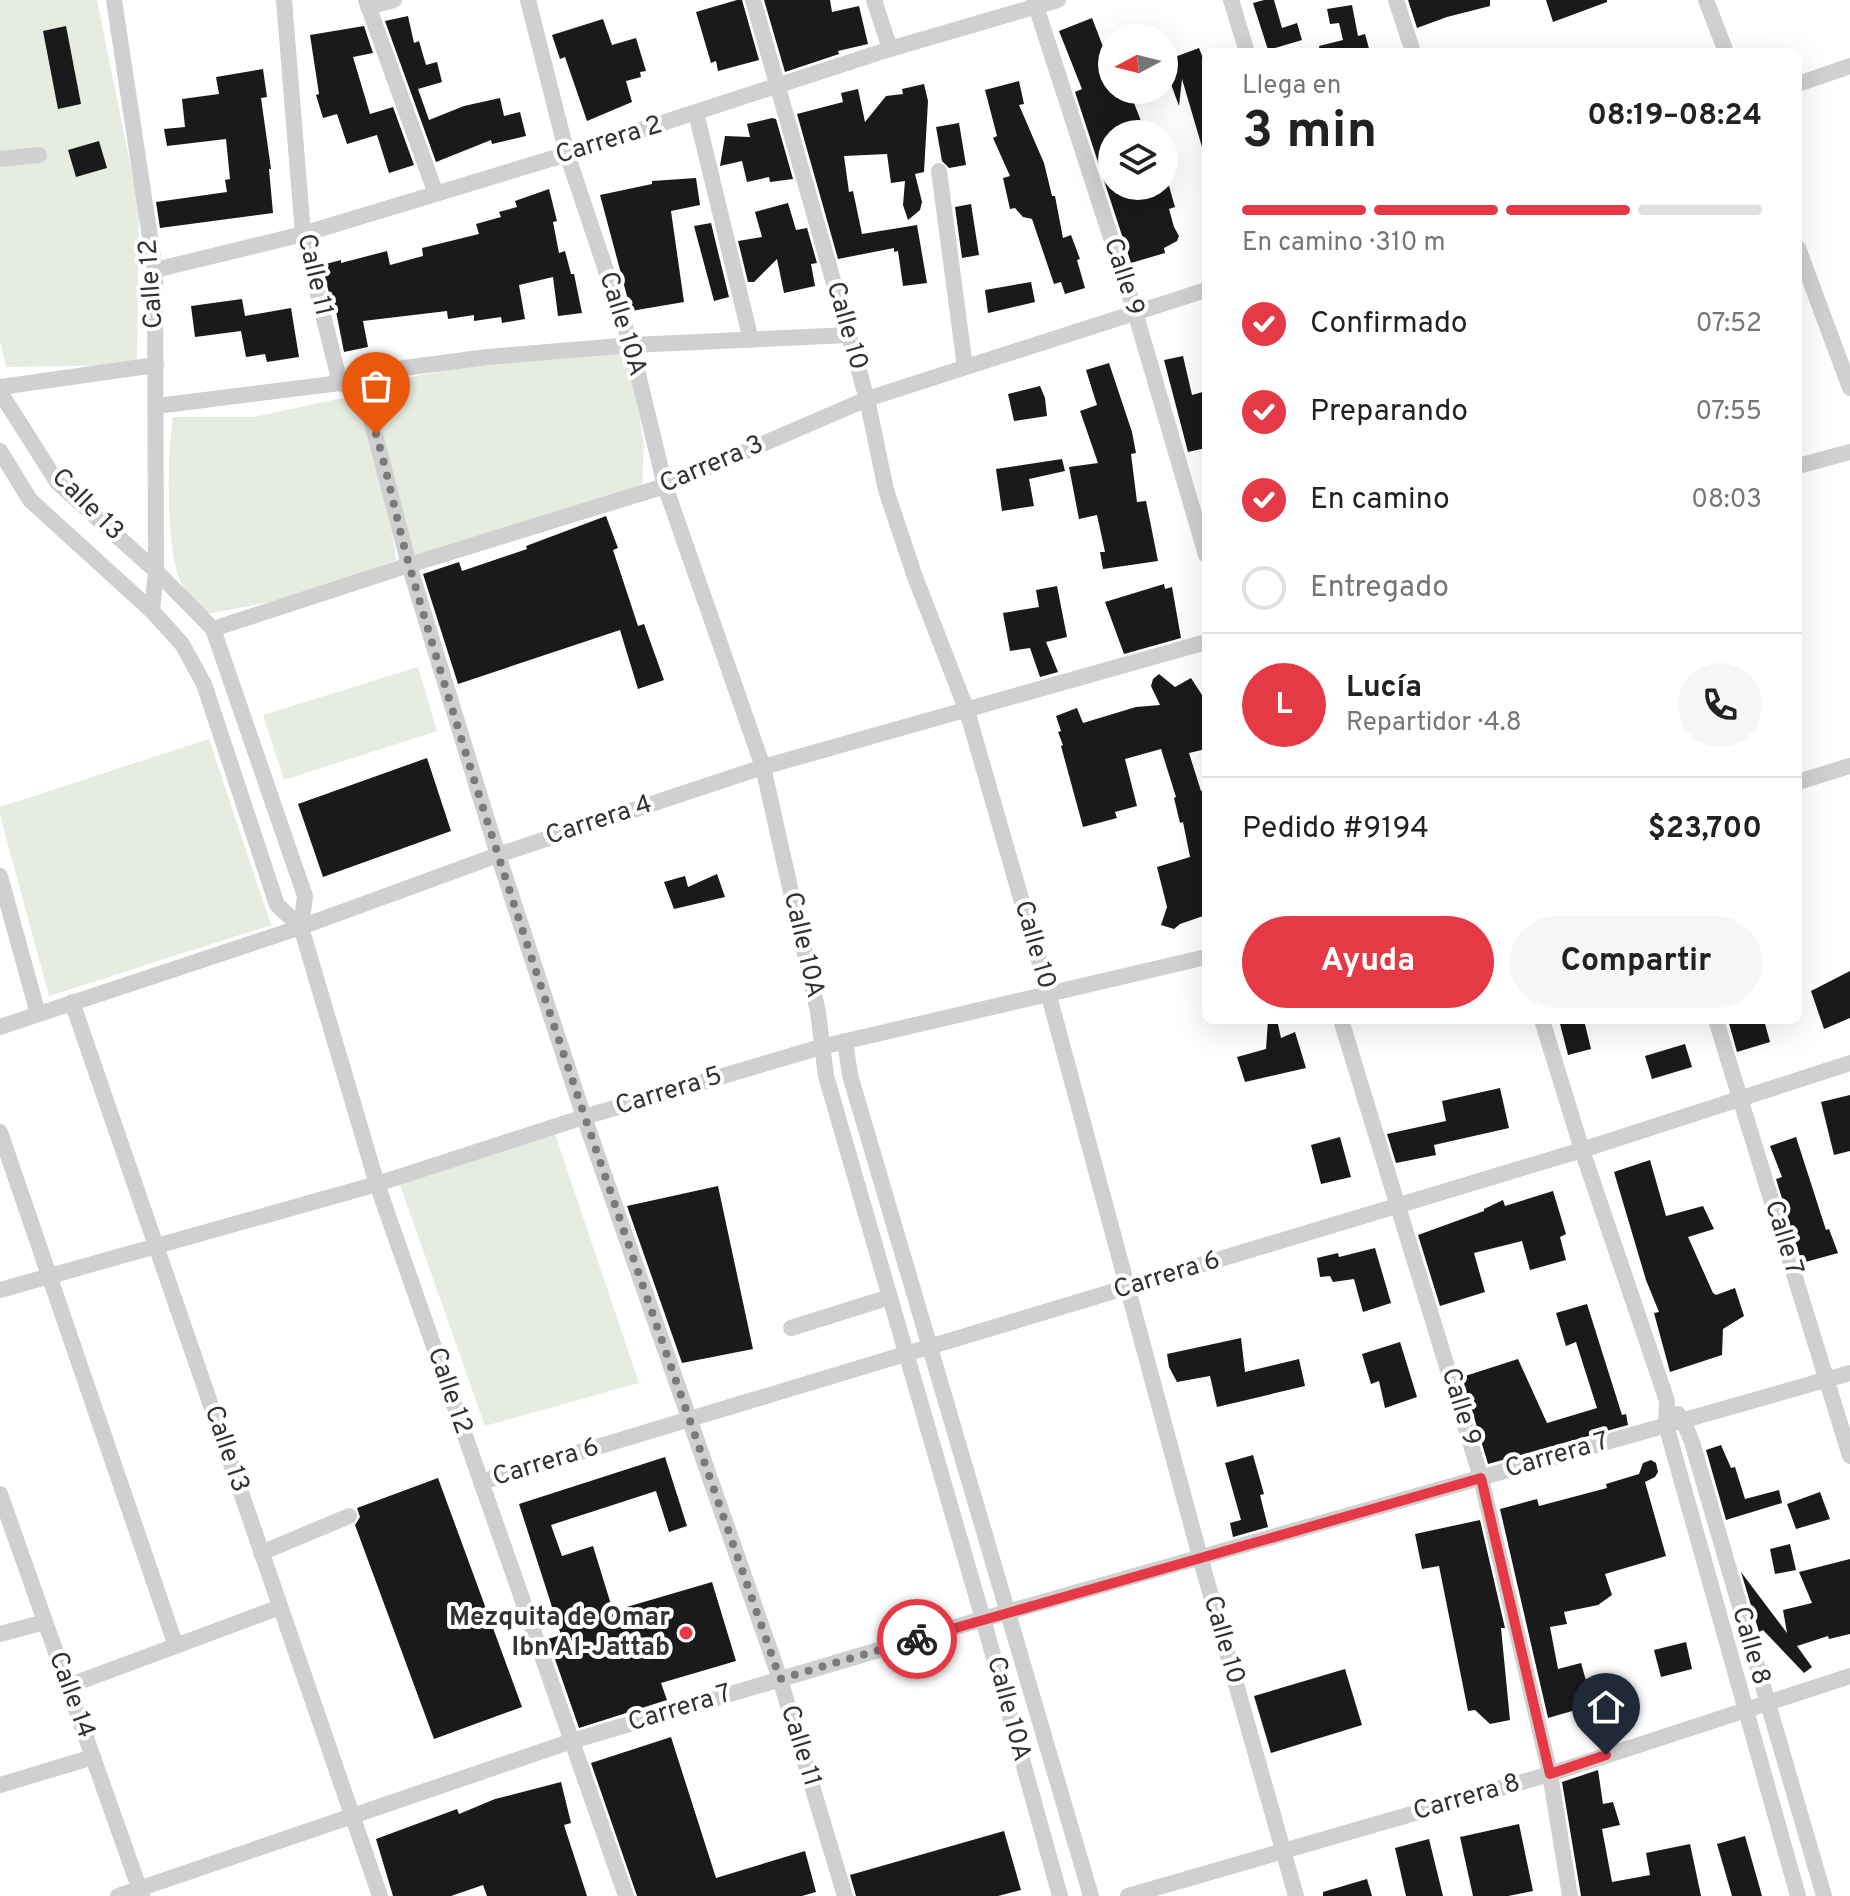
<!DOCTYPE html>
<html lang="es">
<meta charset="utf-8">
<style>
:root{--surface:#fff;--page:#f6f6f6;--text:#222;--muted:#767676;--line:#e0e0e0;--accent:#e63946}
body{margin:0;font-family:Overpass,sans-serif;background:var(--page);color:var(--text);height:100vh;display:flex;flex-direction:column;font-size:30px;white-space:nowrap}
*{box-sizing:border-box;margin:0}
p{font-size:26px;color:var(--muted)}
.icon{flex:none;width:44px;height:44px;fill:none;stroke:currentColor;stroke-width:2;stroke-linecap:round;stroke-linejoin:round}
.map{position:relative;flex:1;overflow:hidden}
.drawer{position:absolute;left:1202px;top:48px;width:600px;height:976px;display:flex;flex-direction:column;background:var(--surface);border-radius:12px;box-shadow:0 8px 32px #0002}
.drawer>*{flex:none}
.needle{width:52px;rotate:263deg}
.fabs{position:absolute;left:1098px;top:24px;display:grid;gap:16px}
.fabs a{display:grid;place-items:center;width:80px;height:80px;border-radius:50%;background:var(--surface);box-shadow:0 8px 32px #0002;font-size:40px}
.pin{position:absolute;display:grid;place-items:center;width:68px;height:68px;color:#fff;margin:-82px -34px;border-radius:50% 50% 50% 0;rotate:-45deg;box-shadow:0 0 8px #0007}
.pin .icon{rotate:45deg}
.courier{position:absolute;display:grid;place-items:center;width:80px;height:80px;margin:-40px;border:6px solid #e63946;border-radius:50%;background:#fff;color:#222;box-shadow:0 2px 10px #0007}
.summary em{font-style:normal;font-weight:700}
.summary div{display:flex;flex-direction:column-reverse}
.summary{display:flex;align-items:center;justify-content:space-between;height:136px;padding:0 40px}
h1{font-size:52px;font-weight:700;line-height:60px}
.bar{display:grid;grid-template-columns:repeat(4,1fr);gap:12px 8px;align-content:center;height:96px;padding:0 40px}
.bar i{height:10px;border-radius:6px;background:var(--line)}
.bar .active{background:var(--accent)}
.bar p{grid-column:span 4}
.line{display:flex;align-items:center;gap:20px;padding:0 40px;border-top:2px solid var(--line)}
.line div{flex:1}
.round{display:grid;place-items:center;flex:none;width:84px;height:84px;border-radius:42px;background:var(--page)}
ol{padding:0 40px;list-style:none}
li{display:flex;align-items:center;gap:24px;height:88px}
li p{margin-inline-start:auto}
li .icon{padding:8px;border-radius:50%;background:var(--accent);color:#fff;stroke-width:4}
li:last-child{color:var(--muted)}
li i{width:44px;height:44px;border:4px solid var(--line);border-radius:50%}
.action{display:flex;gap:16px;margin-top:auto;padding:16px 40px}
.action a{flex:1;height:92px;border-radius:48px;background:var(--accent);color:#fff;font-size:32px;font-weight:700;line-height:92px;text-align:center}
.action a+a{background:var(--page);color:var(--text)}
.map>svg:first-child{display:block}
.green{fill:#e6ecdf}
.building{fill:#1a1a1a}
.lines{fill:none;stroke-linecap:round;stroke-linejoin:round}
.street{stroke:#d0d0d0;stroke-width:16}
.done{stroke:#7a7a7a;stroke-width:8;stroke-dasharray:0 14.4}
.route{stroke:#e63946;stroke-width:10}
.poi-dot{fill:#e63946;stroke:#fff;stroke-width:3}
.labels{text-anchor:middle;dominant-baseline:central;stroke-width:8;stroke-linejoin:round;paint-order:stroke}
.street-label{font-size:26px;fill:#333;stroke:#fff}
.poi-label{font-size:26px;font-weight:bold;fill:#333;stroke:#fff;text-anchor:end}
</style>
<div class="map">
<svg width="1850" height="1896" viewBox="0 0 1850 1896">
<rect width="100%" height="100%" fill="#fff"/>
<g class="green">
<polygon points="0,0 97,0 139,208 137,365 6,367 0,341"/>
<polygon points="628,350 644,444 642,485 412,558 365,386 483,363"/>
<path d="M361,394L389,507L396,560L299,596L208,614C201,607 192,600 186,592C164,562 167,454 173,417H254Z"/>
<polygon points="418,667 437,731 284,780 263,715"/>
<polygon points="209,739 271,925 49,996 0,815 0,807"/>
<polygon points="553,1128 639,1383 485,1426 399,1182"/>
</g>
<g class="building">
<polygon points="737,0 742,0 759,60 718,71 716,61 711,63 696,12"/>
<polygon points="764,0 830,0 832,12 859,6 868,44 838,51 839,54 785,72"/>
<polygon points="1264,0 1274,0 1282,28 1297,23 1302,40 1268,50 1253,3"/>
<polygon points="1408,0 1490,0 1490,6 1447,17 1417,28"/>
<polygon points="1546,0 1607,0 1607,2 1553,22"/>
<polygon points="1352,5 1358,36 1365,34 1370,52 1320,52 1319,46 1343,40 1339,23 1330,24 1327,9"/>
<polygon points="408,16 414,43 419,41 426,65 437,62 442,82 418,89 429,120 464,106 500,98 504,116 520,112 526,136 492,144 491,140 436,162 385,21"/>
<polygon points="1092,18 1112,70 1112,90 1129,90 1146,134 1112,134 1112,186 1160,186 1158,189 1169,186 1175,207 1169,209 1174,227 1179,236 1177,241 1164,248 1165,253 1131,263 1075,92 1082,89 1059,31"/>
<polygon points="603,19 612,45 636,38 646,71 640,72 641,77 626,81 632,102 587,121 565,57 560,59 552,35"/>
<polygon points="66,26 81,104 58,109 43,31"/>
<polygon points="364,26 373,53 353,57 370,114 393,107 414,165 389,173 377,135 347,144 337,114 323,118 316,95 319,94 310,35"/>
<polygon points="1199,48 1206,66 1206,146 1202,147 1182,79 1179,106 1164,65 1164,61"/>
<polygon points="263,69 267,97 261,98 271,169 269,169 273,213 160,228 156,202 227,192 225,180 230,179 226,139 167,146 164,129 185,127 182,99 219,94 216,77"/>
<polygon points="1019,81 1024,104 1019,105 1044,163 1052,196 1055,196 1063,238 1071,235 1080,259 1077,260 1085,288 1065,294 1061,282 1054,284 1032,219 1023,217 1015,208 1010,209 1003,178 1010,176 993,138 997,136 985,90"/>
<polygon points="924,84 928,101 924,172 915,174 922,202 920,210 908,220 903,205 905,181 891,183 887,154 844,156 849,192 853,191 862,234 917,225 927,283 903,286 898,251 894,252 894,248 838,259 797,114 843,102 841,93 858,89 865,122 886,96 903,94 902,89"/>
<polygon points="772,118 776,119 793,179 770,182 769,177 747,182 742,161 720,166 725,136 750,137 747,124"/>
<polygon points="959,123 966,165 949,168 942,161 936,127"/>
<polygon points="99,141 107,168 76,177 68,150"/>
<polygon points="696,178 700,205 671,211 684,302 631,311 600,195 652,184 652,181"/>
<polygon points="549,189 557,221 553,222 559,253 565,251 571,274 574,274 582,313 558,316 553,277 519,285 525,319 502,323 501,317 474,321 474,315 448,319 447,311 363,321 368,347 344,352 333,296 330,297 322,265 341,260 341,263 387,251 390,265 423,256 422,248 479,234 476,224 501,217 499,212 517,207 515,201"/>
<polygon points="788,203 796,230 807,228 817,263 811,264 815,286 784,293 777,259 754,282 748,282 738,241 762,237 755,212"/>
<polygon points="971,204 979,255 962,258 955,207"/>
<polygon points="711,223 729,297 714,301 694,226"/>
<polygon points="1031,282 1035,302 988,313 985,290"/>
<polygon points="242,299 245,316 291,308 299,357 267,362 265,354 246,357 241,331 195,337 191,306"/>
<polygon points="1183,356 1192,395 1206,391 1206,448 1188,452 1164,360"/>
<polygon points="1109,363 1132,432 1136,453 1131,454 1137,502 1146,501 1158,561 1103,569 1100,552 1105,552 1097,515 1079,519 1069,467 1098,463 1080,411 1097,405 1086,370"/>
<polygon points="1040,386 1045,398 1047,416 1014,421 1008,394"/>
<polygon points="1062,459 1065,471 1029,479 1034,506 1002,511 996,469"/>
<polygon points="606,516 618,548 613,550 638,626 644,624 664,680 638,689 620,630 458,684 423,574 459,562 462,571 527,549 526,546"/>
<polygon points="1164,584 1165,589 1172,587 1181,638 1124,654 1105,602"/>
<polygon points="1057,586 1067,637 1046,642 1058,672 1040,677 1030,648 1010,651 1003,613 1039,607 1036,590"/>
<polygon points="1159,674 1175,687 1191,678 1202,695 1206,694 1206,749 1189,753 1201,791 1206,790 1206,915 1180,924 1174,929 1161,925 1167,907 1157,867 1190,857 1183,822 1180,823 1174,798 1176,797 1161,749 1125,759 1137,806 1115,812 1117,818 1083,827 1061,746 1063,745 1058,732 1061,731 1056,716 1077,708 1083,723 1136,707 1160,705 1151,686 1153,679"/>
<polygon points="427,758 451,831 323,877 298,804"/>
<polygon points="717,874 725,897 674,909 664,882 685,876 688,887"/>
<polygon points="1850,971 1850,1018 1824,1029 1811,991"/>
<polygon points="1268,1020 1277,1020 1281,1038 1295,1032 1306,1068 1245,1082 1237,1057 1266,1049"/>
<polygon points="1559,1020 1584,1020 1591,1049 1568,1055"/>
<polygon points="1728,1020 1764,1020 1770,1042 1737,1052"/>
<polygon points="1685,1044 1692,1067 1652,1079 1645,1056"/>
<polygon points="1500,1088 1509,1128 1434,1145 1436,1155 1396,1163 1387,1134 1446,1121 1442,1101"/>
<polygon points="1850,1095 1850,1151 1834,1155 1821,1102"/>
<polygon points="1340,1137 1351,1177 1321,1184 1311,1145"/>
<polygon points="1796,1137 1826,1230 1829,1229 1838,1253 1802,1263 1776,1179 1782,1177 1770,1146"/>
<polygon points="1650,1160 1666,1216 1703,1206 1714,1229 1688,1237 1713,1293 1716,1295 1735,1288 1744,1316 1723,1329 1722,1355 1670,1372 1654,1313 1659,1312 1646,1280 1614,1172"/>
<polygon points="718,1186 753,1349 682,1363 627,1206"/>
<polygon points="1553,1191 1566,1234 1560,1237 1566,1260 1530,1270 1522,1241 1474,1253 1485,1292 1440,1306 1418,1235 1484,1211 1484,1209 1503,1200 1505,1206"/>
<polygon points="1375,1248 1391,1303 1363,1312 1354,1279 1333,1282 1330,1276 1320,1277 1317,1258 1338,1253 1339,1257"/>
<polygon points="1587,1304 1622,1415 1626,1414 1628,1425 1488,1464 1462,1377 1518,1359 1547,1423 1597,1408 1576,1342 1566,1346 1556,1313"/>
<polygon points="1241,1338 1245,1372 1299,1359 1305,1386 1217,1407 1210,1376 1177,1382 1169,1367 1167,1354"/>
<polygon points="1400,1342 1417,1397 1385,1408 1379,1381 1371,1384 1362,1354"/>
<polygon points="1721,1445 1731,1468 1735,1467 1745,1499 1779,1490 1782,1503 1726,1520 1706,1450"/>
<polygon points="1253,1455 1264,1494 1260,1495 1268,1527 1233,1537 1230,1523 1241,1520 1225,1463"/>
<polygon points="665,1457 687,1526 669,1532 656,1491 551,1525 562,1556 593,1546 613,1611 712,1582 736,1661 661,1683 667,1700 579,1728 548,1639 561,1635 519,1504"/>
<polygon points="1651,1460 1656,1463 1658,1472 1655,1477 1645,1482 1666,1556 1605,1574 1612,1595 1598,1605 1564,1612 1567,1624 1550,1627 1558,1669 1581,1663 1593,1705 1548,1718 1500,1509 1537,1499 1539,1506 1607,1488 1606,1484 1639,1474 1643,1463"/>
<polygon points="438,1478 522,1707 434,1739 355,1525 360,1517 357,1508"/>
<polygon points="1820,1492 1830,1519 1796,1529 1787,1504"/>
<polygon points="1480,1520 1505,1628 1501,1628 1510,1720 1490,1724 1475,1710 1468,1711 1439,1566 1422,1569 1415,1534"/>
<polygon points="1790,1544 1796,1570 1775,1574 1770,1549"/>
<polygon points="1850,1559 1850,1634 1829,1639 1828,1636 1797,1646 1812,1667 1804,1673 1763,1630 1759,1632 1741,1572 1787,1633 1783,1610 1812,1603 1799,1572"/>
<polygon points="1686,1642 1692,1669 1661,1677 1654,1650"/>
<polygon points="1345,1669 1362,1725 1271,1753 1254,1696"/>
<polygon points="671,1737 716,1878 805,1851 816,1892 802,1896 637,1896 591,1763"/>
<polygon points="1598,1770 1603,1804 1613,1802 1620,1825 1602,1829 1612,1882 1650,1875 1646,1853 1690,1844 1701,1896 1581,1896 1562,1782"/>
<polygon points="561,1782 571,1823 564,1825 587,1896 487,1896 483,1885 451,1896 393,1896 376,1839 457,1809 459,1814 495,1799"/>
<polygon points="1519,1824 1533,1891 1508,1896 1473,1896 1460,1837"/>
<polygon points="1004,1831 1021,1890 998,1896 856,1896 850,1875"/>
<polygon points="1745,1836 1762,1896 1732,1896 1717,1844"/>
<polygon points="1429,1839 1443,1896 1406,1896 1395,1848"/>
<polygon points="1367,1879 1372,1896 1323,1896 1323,1892"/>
</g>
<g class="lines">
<g class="street">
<polyline points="114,0 155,270 156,571 152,611"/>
<polyline points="284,0 303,234 340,383 364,392 409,565 498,855 584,1117 780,1679 845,1896"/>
<polyline points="366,0 436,194"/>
<polyline points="528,0 567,154 631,345 665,486 763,767 818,1012 826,1076 983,1619 1060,1896"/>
<polyline points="753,0 867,399 886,490 915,577 967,711 1049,996 1200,1557 1296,1896"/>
<polyline points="874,0 890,49"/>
<polyline points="1034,0 1135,312 1206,555"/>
<polyline points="1231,0 1247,52"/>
<polyline points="1396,0 1413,52"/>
<polyline points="1706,0 1726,52"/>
<polyline points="368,7 394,0"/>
<polyline points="1798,84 1850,66"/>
<polyline points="696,113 751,340"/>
<polyline points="0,159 39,155"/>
<polyline points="939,171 965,367"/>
<polyline points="1798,248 1850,388"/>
<polyline points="155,270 303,234 567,154 890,49 1058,0"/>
<polyline points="0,387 156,365"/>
<polyline points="0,392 57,482 156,571 213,629 305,896 301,927 377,1184 626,1896"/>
<polyline points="157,406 340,383 404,368 487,357 631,345 849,335"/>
<polyline points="0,451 30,500 152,611 182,644 204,684 277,905 301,927"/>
<polyline points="1798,466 1850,452"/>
<polyline points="213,629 409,565 665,486 867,399 1206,290"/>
<polyline points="1798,782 1850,766"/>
<polyline points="0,876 38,1014"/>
<polyline points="72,1002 380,1896"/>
<polyline points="1341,1020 1481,1478 1550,1774 1570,1896"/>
<polyline points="1542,1020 1582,1150 1667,1401 1666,1425 1798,1896"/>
<polyline points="1716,1020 1850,1456"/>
<polyline points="0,1027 301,927 498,855 763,767 1206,642"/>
<polyline points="845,1041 850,1075 1091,1896"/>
<polyline points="0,1132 176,1646"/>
<polyline points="0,1290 377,1184 584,1117 821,1047 1206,957"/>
<polyline points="791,1328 890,1297"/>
<polyline points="1678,1414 1683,1420 1692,1442 1824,1896"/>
<polyline points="481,1482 1582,1150 1850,1063"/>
<polyline points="0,1494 142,1896"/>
<polyline points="261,1553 349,1516"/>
<polyline points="0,1634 45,1622"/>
<polyline points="68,1686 280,1607"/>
<polyline points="0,1785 93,1757"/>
<polyline points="118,1896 572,1741 983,1619 1850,1373"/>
<polyline points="1128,1896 1550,1774 1850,1676"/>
</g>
</g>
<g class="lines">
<path class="done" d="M376,434C389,478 397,523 410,568C519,943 652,1310 780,1679L917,1639"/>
<polyline class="route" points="917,1639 1481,1478 1550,1774 1606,1755"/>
</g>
<circle class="poi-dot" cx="686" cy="1633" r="8"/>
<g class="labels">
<g class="street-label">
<text transform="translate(609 141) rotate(-17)">Carrera 2</text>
<text transform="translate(314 275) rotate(77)">Calle 11</text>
<text transform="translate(1123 277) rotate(72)">Calle 9</text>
<text transform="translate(152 284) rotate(-94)">Calle 12</text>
<text transform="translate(622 324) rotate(73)">Calle 10A</text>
<text transform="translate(846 326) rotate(74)">Calle 10</text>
<text transform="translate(712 465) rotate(-23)">Carrera 3</text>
<text transform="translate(87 505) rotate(45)">Calle 13</text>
<text transform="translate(599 821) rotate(-18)">Carrera 4</text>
<text transform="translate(803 945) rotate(77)">Calle 10A</text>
<text transform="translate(1034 945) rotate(74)">Calle 10</text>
<text transform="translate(669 1092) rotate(-17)">Carrera 5</text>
<text transform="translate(1783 1238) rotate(73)">Calle 7</text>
<text transform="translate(1167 1276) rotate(-17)">Carrera 6</text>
<text transform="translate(449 1391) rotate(71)">Calle 12</text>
<text transform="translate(1460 1407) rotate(73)">Calle 9</text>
<text transform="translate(226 1449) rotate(71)">Calle 13</text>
<text transform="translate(1557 1456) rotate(-16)">Carrera 7</text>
<text transform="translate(546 1463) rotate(-17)">Carrera 6</text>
<text transform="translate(1223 1640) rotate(74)">Calle 10</text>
<text transform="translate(1750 1646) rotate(74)">Calle 8</text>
<text transform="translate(71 1695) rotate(70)">Calle 14</text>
<text transform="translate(680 1709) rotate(-17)">Carrera 7</text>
<text transform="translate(1008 1709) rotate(75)">Calle 10A</text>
<text transform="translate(800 1746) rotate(73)">Calle 11</text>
<text transform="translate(1467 1798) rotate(-16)">Carrera 8</text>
</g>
<g class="poi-label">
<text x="670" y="1618">Mezquita de Omar<tspan x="670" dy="30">Ibn Al-Jattab</tspan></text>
</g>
</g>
</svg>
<div class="fabs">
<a><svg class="needle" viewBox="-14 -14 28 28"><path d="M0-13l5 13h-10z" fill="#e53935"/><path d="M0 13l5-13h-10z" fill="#767676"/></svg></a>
<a><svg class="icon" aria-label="layers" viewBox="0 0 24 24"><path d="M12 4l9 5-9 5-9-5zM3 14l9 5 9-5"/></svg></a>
</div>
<div class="pin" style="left:376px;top:434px;background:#ea580c"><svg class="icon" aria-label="bag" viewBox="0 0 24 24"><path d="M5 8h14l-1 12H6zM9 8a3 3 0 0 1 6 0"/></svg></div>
<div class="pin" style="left:1606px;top:1755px;background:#1f2937"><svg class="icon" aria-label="home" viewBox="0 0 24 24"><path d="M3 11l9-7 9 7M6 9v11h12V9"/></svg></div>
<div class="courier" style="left:917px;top:1639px"><svg class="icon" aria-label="bike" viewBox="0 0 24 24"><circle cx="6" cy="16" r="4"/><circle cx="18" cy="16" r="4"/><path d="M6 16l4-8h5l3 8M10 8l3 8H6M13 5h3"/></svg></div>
<section class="drawer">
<div class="summary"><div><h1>3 min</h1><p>Llega en</p></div><em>08:19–08:24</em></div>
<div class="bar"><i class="active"></i><i class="active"></i><i class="active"></i><i></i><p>En camino · 310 m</p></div>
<ol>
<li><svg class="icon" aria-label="check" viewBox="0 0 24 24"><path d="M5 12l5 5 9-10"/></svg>Confirmado<p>07:52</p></li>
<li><svg class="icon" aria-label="check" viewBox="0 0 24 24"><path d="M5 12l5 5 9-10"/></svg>Preparando<p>07:55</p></li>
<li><svg class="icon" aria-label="check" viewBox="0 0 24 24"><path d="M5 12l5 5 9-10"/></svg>En camino<p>08:03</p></li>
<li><i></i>Entregado</li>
</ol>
<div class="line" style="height:144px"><b class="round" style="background:var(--accent);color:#fff">L</b><div><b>Lucía</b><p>Repartidor · 4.8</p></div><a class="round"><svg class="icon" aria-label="phone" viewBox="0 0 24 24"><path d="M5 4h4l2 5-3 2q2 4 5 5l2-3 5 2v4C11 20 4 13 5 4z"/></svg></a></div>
<div class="line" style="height:104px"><div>Pedido #9194</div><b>$23,700</b></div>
<div class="action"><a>Ayuda</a><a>Compartir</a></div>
</section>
</div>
